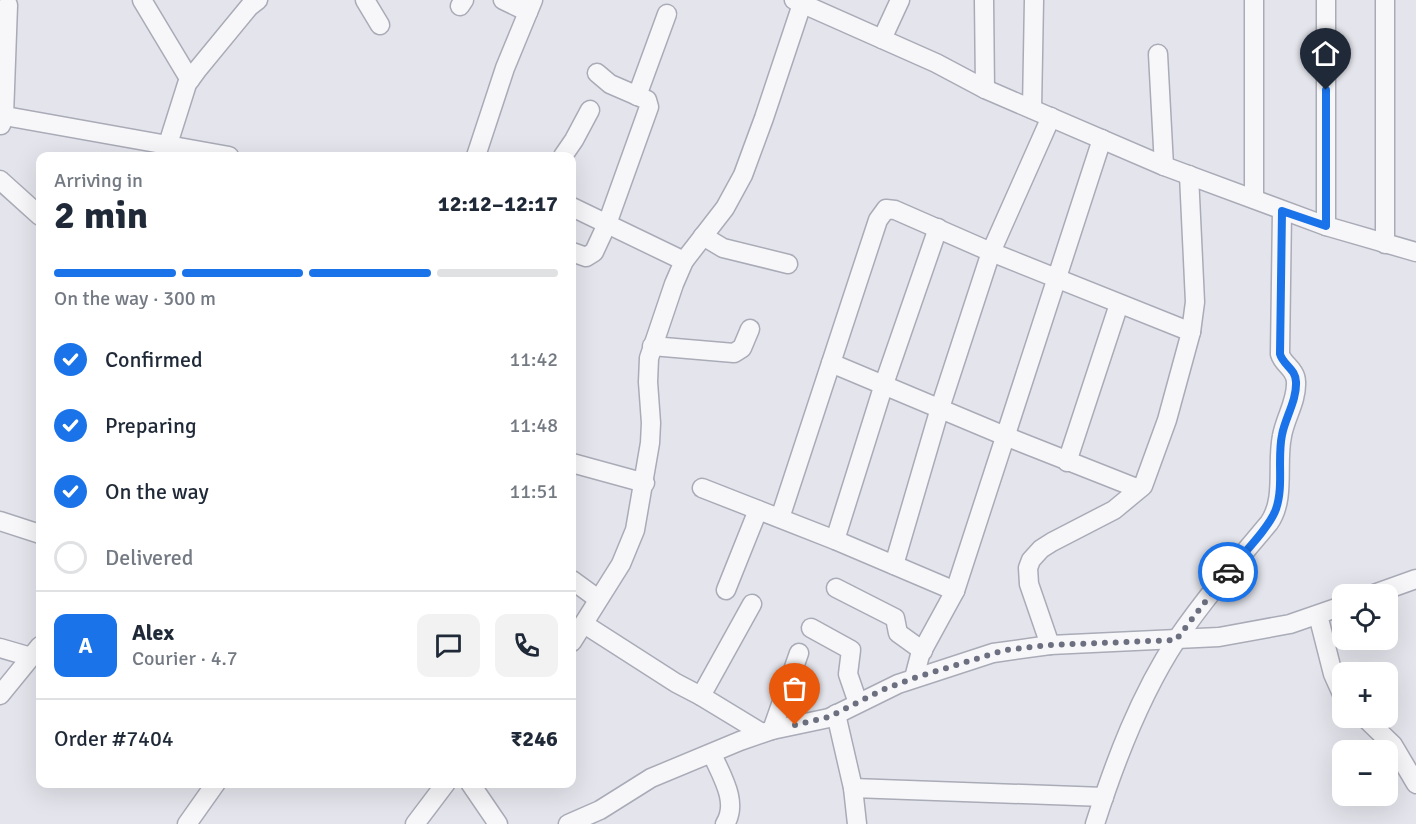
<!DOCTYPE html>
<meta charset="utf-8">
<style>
:root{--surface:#fff;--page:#f2f2f3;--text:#1f2937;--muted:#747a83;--line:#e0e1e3;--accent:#1a73e8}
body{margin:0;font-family:Signika,sans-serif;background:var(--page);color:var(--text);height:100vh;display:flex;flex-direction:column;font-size:22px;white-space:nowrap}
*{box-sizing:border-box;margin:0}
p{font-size:20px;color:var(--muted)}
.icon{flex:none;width:33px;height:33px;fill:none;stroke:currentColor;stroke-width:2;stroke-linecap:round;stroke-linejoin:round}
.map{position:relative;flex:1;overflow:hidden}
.sheet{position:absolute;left:36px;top:152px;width:540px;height:636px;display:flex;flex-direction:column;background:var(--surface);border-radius:12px;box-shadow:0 6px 24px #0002}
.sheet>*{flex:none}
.tools{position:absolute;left:1332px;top:584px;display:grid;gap:12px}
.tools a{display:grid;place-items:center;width:66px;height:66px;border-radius:12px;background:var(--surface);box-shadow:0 6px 24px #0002;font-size:30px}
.pin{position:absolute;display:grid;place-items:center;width:51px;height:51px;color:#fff;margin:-62px -26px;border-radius:50% 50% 50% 0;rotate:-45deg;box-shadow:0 0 6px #0007}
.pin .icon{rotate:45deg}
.courier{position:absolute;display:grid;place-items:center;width:60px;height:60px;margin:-30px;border:4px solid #1a73e8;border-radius:50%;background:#fff;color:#222;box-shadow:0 2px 8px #0007}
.head em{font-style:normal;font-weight:700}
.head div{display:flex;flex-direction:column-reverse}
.head{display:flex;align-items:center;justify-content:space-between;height:102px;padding:0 18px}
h1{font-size:39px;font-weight:700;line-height:45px}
.bar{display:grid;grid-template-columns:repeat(4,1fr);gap:9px 6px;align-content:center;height:72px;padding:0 18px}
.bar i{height:8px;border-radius:4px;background:var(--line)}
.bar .active{background:var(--accent)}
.bar p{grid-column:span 4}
.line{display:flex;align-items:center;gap:15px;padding:0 18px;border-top:2px solid var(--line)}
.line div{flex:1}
.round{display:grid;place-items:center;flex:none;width:63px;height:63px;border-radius:12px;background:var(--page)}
ol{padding:0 18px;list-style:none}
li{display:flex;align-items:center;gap:18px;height:66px}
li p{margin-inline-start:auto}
li .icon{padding:6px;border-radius:50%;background:var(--accent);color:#fff;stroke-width:4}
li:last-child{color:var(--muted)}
li i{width:33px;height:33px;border:3px solid var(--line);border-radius:50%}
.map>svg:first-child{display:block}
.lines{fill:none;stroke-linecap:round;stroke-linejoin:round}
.minor-casing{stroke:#a9abb7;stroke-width:21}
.minor{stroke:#f7f7fa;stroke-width:18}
.done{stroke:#6c6f7f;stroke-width:6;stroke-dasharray:0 10.8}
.route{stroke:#1a73e8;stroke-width:8}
</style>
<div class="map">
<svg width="1416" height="824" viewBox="0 0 1416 824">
<rect width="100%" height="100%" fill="#e4e5ec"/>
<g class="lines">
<defs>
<g id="minor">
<polyline points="142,0 190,80"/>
<polyline points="365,0 380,25"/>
<polyline points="503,0 528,12"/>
<polyline points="794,0 936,63 985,89 1164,166 1326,226 1416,252"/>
<polyline points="984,0 985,89"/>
<polyline points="1326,0 1326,226"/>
<polyline points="460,6 464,0"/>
<polyline points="882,39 900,0"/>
<polyline points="1158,54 1164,166"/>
<polyline points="637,96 667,14"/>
<polyline points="1032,109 1034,0"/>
<polyline points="0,115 229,156"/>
<polyline points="1,125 4,116 8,5"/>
<polyline points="168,144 187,84 198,69 249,7 258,0"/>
<polyline points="476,156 505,68 533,0"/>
<polyline points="563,156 574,140 590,110"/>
<polyline points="0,180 40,216"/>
<polyline points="1254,199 1254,0"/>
<polyline points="572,207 684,261"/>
<polyline points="703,236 723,248 788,264"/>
<polyline points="1385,244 1385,0"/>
<polyline points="572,252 586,257 594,252 607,224 649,107 647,100 610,84 597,73"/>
<polyline points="652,346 734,353 742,348 750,329"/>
<polyline points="831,363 1005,436 1134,487 1140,488"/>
<polyline points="1067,462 1119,304"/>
<polyline points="572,463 645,483"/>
<polyline points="702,488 835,540 955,591"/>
<polyline points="780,518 878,220 886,209 895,210 991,252 1191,332"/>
<polyline points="0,521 40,534"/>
<polyline points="835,540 884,384 938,228"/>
<polyline points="894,565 940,408 991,252 1051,117"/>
<polyline points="572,580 598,599"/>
<polyline points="836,588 895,618 898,633 923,651"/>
<polyline points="726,590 758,510"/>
<polyline points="1374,594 1416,579"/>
<polyline points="1318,615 1333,674 1342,694"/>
<polyline points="584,624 676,683 701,696 762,733"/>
<polyline points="811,628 851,650 848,674 858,703"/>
<polyline points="572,642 621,564 635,530 650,443 651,423 648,382 649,358 674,284 684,261 725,208 743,175 764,118 802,4"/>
<polyline points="1050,645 1029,584 1028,568 1031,560 1041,549 1052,542 1114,510 1143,486 1167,420 1191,332 1195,302 1189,175"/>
<polyline points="0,648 31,657"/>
<polyline points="914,678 920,655 955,591 1102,139"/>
<polyline points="0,695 40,646"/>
<polyline points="701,696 752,604"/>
<polyline points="836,714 853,788 857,824"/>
<polyline points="1364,717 1393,745 1416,784"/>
<polyline points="772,730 799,653"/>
<path d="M712,754C721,775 739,802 725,824"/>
<polyline points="470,783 498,824"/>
<polyline points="853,788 1104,797"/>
<polyline points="187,824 216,783"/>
<polyline points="415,824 446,783"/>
<polyline points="568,824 600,810 651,778 740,741 772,730 829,718 898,684 993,653 1050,645 1219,637 1290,624 1342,606"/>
<path d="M1095,824C1115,761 1140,695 1177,639C1205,598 1237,561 1269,523C1286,499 1276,464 1282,436C1285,418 1297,401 1296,382C1296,369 1283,365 1280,354L1282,211"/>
</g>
</defs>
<use href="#minor" class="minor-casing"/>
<use href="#minor" class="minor"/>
</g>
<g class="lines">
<polyline class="done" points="795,725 829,717 882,690 914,678 1005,650 1050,645 1176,640 1228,572"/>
<path class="route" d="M1228,572C1241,556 1270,527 1276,509C1284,486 1277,459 1282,435C1285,418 1297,400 1296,382C1296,369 1283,365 1280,354L1282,211L1326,226V90"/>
</g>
</svg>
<div class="tools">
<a><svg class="icon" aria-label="locate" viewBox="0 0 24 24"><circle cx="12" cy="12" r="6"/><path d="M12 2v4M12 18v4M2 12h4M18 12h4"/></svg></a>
<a>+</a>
<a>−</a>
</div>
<div class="pin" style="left:795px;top:725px;background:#ea580c"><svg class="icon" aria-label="bag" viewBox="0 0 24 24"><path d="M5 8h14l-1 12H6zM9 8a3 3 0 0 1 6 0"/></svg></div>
<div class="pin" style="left:1326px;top:90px;background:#1f2937"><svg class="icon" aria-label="home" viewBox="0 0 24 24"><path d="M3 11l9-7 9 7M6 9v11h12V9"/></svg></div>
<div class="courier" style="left:1228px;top:572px"><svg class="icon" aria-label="car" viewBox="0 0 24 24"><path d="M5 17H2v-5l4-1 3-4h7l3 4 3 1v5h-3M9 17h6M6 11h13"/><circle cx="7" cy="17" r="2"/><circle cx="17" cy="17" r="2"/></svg></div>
<section class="sheet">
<div class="head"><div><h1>2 min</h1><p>Arriving in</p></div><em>12:12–12:17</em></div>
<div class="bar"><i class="active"></i><i class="active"></i><i class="active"></i><i></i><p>On the way · 300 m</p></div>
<ol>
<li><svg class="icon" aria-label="check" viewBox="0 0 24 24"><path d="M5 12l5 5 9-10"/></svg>Confirmed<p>11:42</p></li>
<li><svg class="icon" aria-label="check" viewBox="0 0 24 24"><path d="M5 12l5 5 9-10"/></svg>Preparing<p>11:48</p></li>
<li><svg class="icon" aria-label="check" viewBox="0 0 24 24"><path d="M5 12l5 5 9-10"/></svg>On the way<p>11:51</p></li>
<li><i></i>Delivered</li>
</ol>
<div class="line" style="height:108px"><b class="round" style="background:var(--accent);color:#fff">A</b><div><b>Alex</b><p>Courier · 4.7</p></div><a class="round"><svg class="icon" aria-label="chat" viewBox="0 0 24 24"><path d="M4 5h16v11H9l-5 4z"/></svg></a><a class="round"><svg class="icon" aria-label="phone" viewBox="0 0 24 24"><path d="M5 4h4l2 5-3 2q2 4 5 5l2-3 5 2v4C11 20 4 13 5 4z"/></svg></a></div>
<div class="line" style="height:78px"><div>Order #7404</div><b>₹246</b></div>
</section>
</div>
